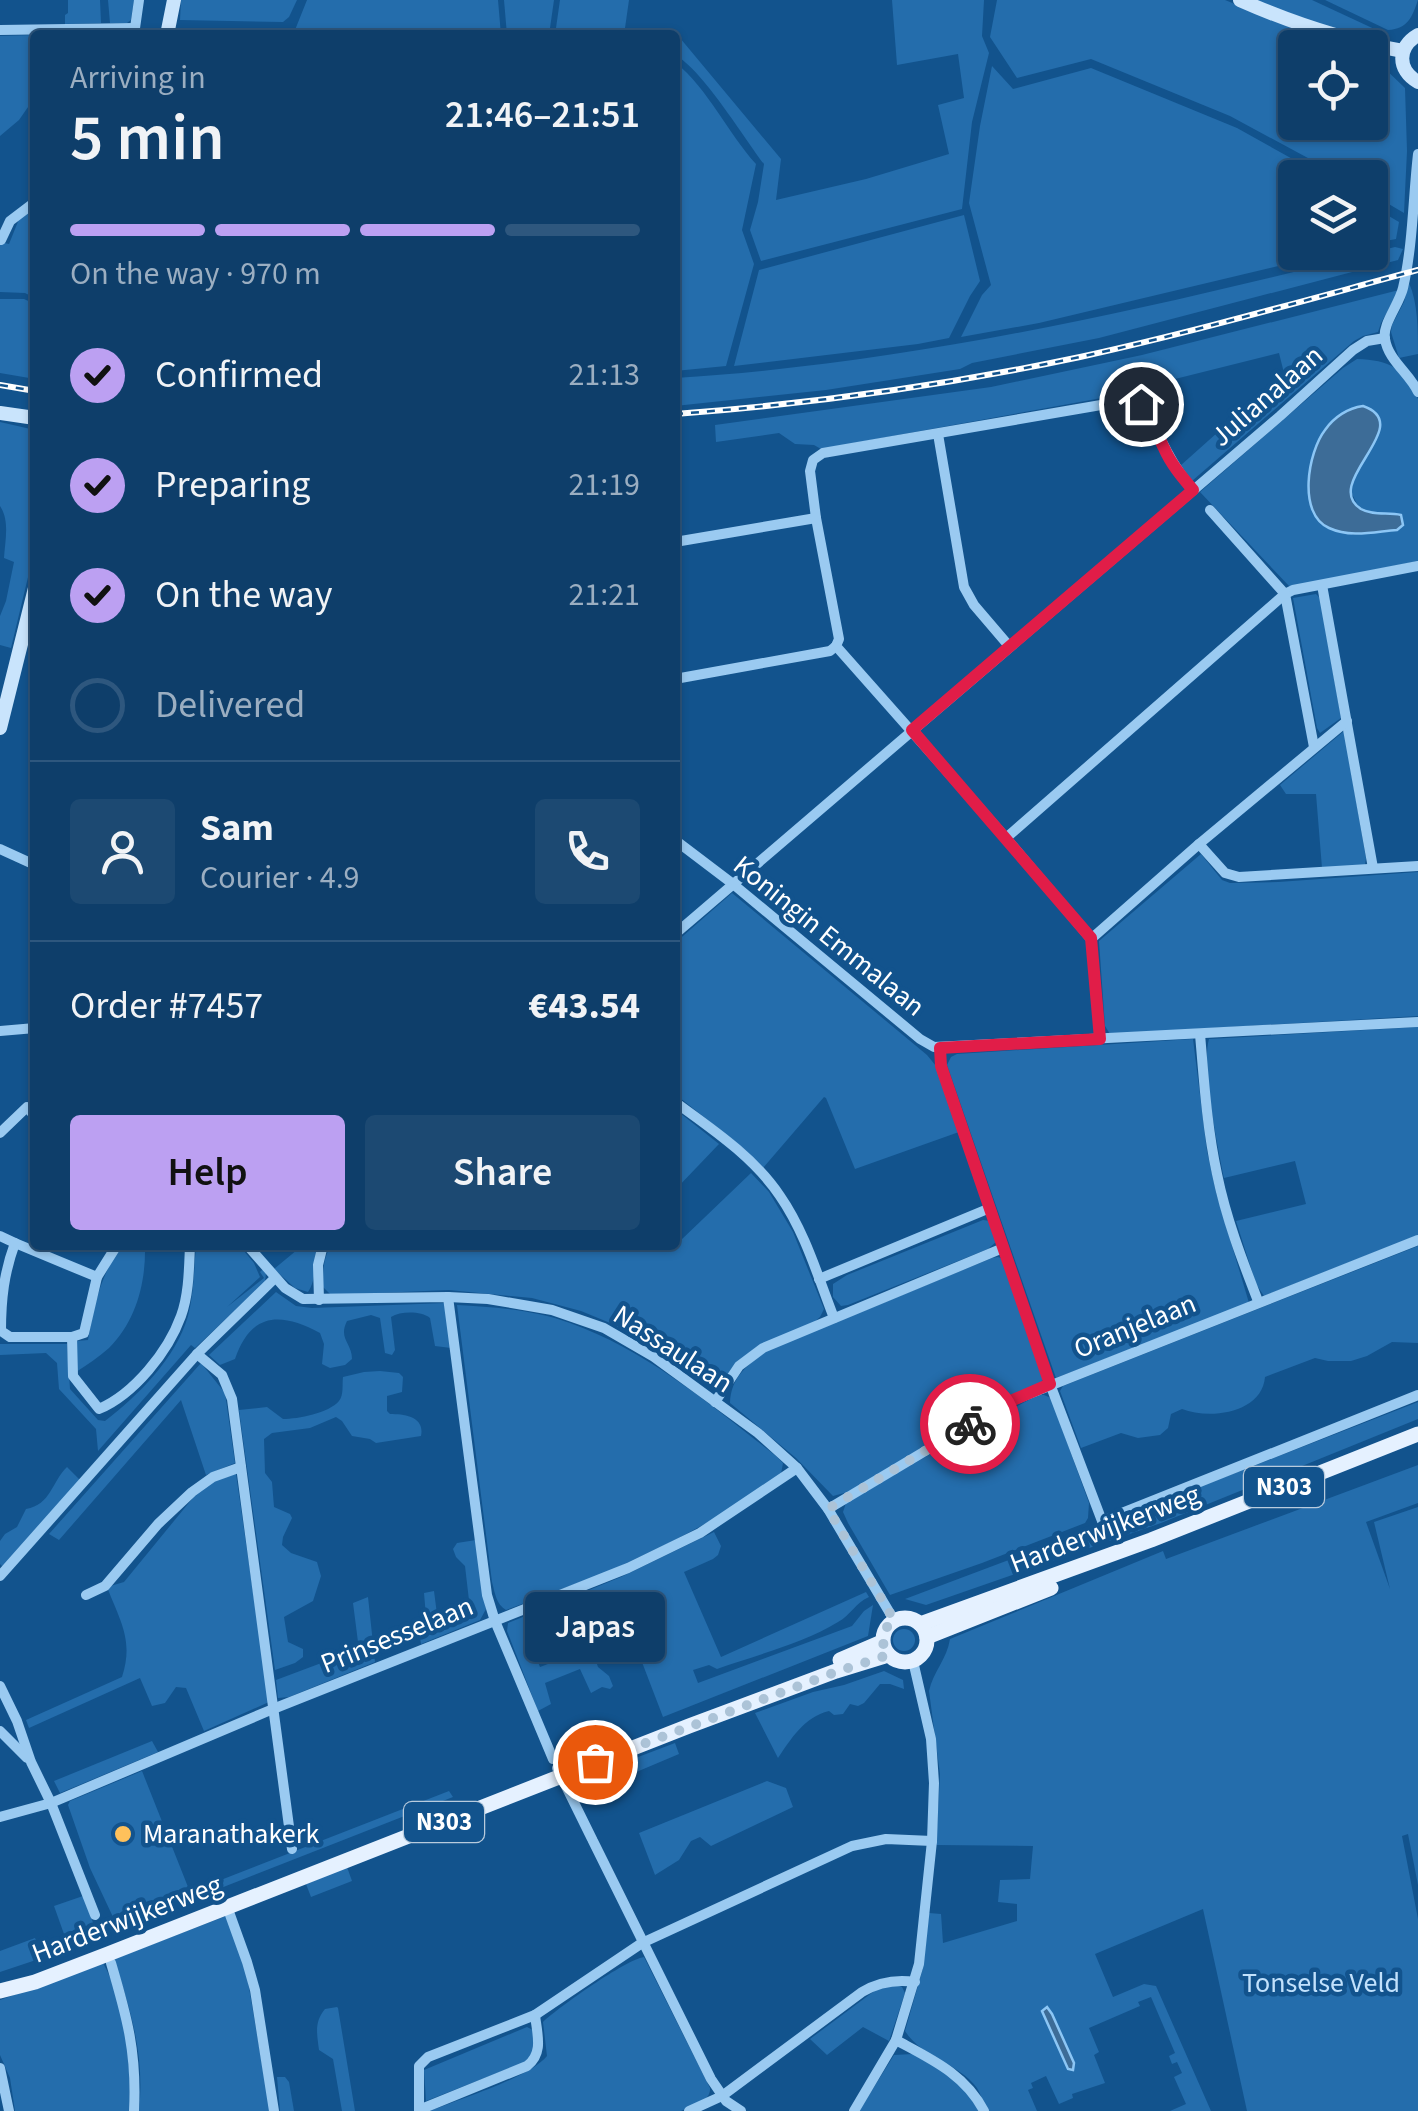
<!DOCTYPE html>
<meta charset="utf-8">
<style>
:root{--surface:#0e3e6a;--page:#1c4972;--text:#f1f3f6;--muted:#9baec1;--line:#2e577e;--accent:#bca0f2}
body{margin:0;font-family:"Source Sans 3",sans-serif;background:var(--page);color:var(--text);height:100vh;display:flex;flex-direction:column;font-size:38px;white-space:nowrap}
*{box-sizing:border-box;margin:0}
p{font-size:32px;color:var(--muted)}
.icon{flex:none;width:55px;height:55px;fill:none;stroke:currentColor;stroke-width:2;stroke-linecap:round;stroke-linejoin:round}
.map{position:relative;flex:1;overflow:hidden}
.details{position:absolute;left:30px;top:30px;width:650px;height:1220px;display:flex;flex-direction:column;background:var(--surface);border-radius:10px;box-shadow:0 2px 8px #0004,0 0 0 2px var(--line)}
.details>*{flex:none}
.buttons{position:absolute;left:1278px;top:30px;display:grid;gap:20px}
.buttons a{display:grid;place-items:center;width:110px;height:110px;border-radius:10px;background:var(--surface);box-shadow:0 2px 8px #0004,0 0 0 2px var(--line);font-size:50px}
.pin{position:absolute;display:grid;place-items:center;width:85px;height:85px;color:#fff;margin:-42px;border:5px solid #fff;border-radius:50%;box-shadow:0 2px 10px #0007}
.courier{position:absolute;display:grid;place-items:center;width:100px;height:100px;margin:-50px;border:8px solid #e11d48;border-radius:50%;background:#fff;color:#222;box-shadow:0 2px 12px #0007}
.bubble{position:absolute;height:70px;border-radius:10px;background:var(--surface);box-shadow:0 2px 8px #0004,0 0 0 2px var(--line);font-size:32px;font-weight:600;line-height:70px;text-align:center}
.headline em{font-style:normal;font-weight:600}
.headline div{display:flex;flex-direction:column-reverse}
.headline{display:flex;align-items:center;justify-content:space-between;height:170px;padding:0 40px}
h1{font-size:65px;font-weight:600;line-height:75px}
.bar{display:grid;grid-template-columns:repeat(4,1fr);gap:15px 10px;align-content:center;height:120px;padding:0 40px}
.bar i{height:12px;border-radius:8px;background:var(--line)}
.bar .active{background:var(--accent)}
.bar p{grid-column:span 4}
.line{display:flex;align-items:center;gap:25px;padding:0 40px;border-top:2px solid var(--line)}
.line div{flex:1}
.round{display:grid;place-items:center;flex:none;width:105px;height:105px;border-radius:10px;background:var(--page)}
ol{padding:0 40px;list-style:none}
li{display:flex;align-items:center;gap:30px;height:110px}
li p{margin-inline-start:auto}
li .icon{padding:10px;border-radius:50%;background:var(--accent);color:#111;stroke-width:4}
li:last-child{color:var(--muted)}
li i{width:55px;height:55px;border:5px solid var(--line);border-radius:50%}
.button{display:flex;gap:20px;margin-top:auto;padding:20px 40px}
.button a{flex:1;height:115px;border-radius:10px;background:var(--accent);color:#111;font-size:40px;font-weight:600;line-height:115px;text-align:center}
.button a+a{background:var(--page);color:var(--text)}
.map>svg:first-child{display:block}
.green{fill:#246dac;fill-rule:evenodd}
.water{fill:#3d6c97;stroke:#8cc6f5;stroke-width:2.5}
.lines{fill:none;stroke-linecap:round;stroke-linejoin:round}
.street{stroke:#9acaf1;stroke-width:10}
.secondary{stroke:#c9e4fc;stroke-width:14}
.primary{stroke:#e5f1ff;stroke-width:15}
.rail-casing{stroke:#fff;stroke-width:6}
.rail{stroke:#12538d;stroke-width:2.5;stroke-dasharray:8;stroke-linecap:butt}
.done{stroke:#acc3d7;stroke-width:10;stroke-dasharray:0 18}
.route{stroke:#e11d48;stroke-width:12}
.poi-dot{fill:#ffc15b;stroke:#12538d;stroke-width:4}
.labels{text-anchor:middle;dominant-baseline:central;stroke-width:9;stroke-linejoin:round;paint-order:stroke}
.shield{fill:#12538d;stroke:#b8cbdd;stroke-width:2.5}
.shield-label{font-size:25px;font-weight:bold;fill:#fff}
.street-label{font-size:28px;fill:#fff;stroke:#12538d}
.poi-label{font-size:28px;fill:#fff;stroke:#12538d;text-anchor:start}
.park-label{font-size:28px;fill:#c1e1fc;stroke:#12538d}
</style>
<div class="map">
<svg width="1418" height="2111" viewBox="0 0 1418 2111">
<rect width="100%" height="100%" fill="#12538d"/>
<g class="green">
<polygon points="68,0 100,0 101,23 65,24 65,15 68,13"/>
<polygon points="108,0 134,0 131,20 127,23 110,23"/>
<polygon points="181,0 297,0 289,17 283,22 180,20"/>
<polygon points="307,0 498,0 501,35 293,35"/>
<polygon points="504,0 554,0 549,35 507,35"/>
<polygon points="560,0 629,0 624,35 555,35"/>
<path d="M892,0H984L982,36L989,53L972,122L962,209L761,261L750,230L758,202L764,164C744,138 702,69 675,55V38H680L781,159L776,200L866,179L949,154L938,105L964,98L958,54L897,65Z"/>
<polygon points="997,0 1225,0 1318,38 1359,47 1295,48 1295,122 1370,122 1370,50 1379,52 1380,64 1405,88 1407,151 1404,213 1370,193 1370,178 1343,177 1230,116 1091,59 1017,78 990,37"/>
<polygon points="1254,0 1312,0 1383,33 1385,41 1349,35"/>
<path d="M1325,0H1418C1412,17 1408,29 1388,30Z"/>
<polygon points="281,30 280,35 180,35 184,32"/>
<polygon points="35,35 35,97 19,120 0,136 0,36"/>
<path d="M675,62C709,90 727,132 756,164L742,230L754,264L726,366L675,371Z"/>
<polygon points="992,66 1013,89 1091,68 1237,128 1325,177 1295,178 1295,252 1333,253 1039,323 961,337 982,295 991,285 969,203 980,126"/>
<polygon points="1370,205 1399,222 1396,239 1370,244"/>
<polygon points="35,208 35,298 25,293 0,292 0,242 9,244 19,219"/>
<polygon points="964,215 980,281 970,296 949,338 918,344 734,366 759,270"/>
<path d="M1395,247L1403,249L1398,260L1099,338L972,363L960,369L826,390L675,406V378C919,363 1159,306 1395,247Z"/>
<path d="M1409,283C1418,303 1418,330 1418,354L1399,358L1391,332L1392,325L1404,302Z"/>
<polygon points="1399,290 1381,323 1378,332 1363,336 1354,341 1192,481 1180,466 1284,373 1279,353 1151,385 1156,407 1143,392 1135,392 821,449 814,445 795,444 779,433 716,442 715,425 991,387 1142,355"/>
<polygon points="0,299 24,299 35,304 35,379 0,373"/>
<path d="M1357,359C1389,360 1406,368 1418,399V561L1290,587L1200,492L1343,368ZM1377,438L1356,471L1351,492L1359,508L1380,514L1393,513L1397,530L1353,535L1309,495V480L1312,461Z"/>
<path d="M0,422L35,430V548L11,648L0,645V616L6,601L14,562L4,558C5,541 10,521 0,506Z"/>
<polygon points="1316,594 1320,598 1341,718 1320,733 1317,728 1293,598"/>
<polygon points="1344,731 1366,858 1365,865 1322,868 1316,794 1286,794 1280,785"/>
<polygon points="1201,854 1222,880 1230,883 1278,882 1418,872 1418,1016 1110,1034 1105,1026 1099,941"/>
<polygon points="732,893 927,1055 936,1066 959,1132 855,1169 826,1098 824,1097 763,1168 743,1148 675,1094 675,943"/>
<path d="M1418,1027V1235L1264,1296L1256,1284L1236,1221L1306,1204L1295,1161L1224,1178C1218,1148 1201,1066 1209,1039Z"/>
<polygon points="1193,1039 1207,1151 1216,1192 1249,1303 1056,1378 947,1065 951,1057 957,1054"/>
<polygon points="675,1109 719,1144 675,1190"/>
<path d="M751,1173L769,1192L793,1232L824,1309L820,1317L813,1323L755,1348L720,1387H710L665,1355L615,1325L581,1311L532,1298L449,1290L331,1295L323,1287C323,1271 323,1259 331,1245H675V1237L680,1241Z"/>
<polygon points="983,1220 990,1221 997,1241 988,1249 848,1305 841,1306 833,1297 833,1284 847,1275"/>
<path d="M122,1245H145C146,1283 136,1321 109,1348C99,1357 87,1365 76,1372L77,1341L88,1340C94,1305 101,1274 122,1245Z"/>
<path d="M196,1245H239L254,1263L260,1277L227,1307L264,1278L260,1272L263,1269L266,1273L265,1282L195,1348L191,1345L98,1451L96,1429L59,1389L57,1363L46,1353L0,1355V1344H67L70,1389L98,1420L105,1421C139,1395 176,1358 188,1316C194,1293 194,1269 196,1245Z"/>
<path d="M303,1245H319C314,1261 317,1279 308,1292L295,1288L274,1269Z"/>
<path d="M1418,1246V1343L1392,1342L1367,1356L1351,1361H1328L1315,1358L1265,1377C1262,1413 1210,1420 1182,1409L1171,1414L1168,1428L1160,1435L1138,1438L1121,1433L1081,1448L1060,1391L1063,1386Z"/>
<path d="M998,1257L1003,1259L1044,1378L1041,1382L995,1405L848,1492L833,1496L796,1458L730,1403C731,1377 747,1366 766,1351L992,1258Z"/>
<path d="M276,1292L296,1306L312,1308L446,1303L451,1348L435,1346L430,1318C421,1311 401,1311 391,1317L395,1350L392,1355L385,1353L380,1318L371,1315L347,1321C338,1339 352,1343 352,1359L345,1365L330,1368L322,1364L324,1344L320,1333C281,1312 251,1312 235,1359L220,1365L209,1355Z"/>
<path d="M457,1305C495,1307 534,1310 570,1323C648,1351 712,1406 776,1456L783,1463L781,1474L714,1519L673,1541L612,1570L506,1610C496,1604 495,1593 492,1582Z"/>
<polygon points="201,1363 225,1393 235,1463 206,1475 181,1400 59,1540 49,1534"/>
<path d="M380,1371L399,1373L403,1377L402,1392L387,1396V1411L390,1414C405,1414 425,1417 421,1436L376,1443L370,1439L352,1436L342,1421L336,1417L310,1428L272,1433L264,1439L265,1473L272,1482L274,1507L290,1514L292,1518L283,1537L282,1545L291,1553L317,1562L321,1576L313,1601L284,1617L288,1642L303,1649V1657L295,1663L275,1670L239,1410L267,1407L283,1419C298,1419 329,1413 339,1401C344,1395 342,1384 343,1377L364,1372Z"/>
<polygon points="1038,1395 1044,1395 1051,1398 1089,1503 1088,1518 1085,1523 982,1563 890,1595 848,1523 843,1512 846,1503 970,1431"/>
<polygon points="1418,1402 1418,1419 1161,1523 926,1605 905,1599 1088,1530"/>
<path d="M1418,1465V1503L1366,1522L1390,1589L1374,1522L1418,1507V1885L1408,1834L1402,1836L1418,1919V2111H1247L1203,1909L1095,1954L1113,1997L1144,1984L1156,1986L1211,2111H1170L1186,2104L1174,2077L1182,2073L1177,2062L1172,2064L1169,2056L1175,2053L1151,1997L1138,2002L1140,2006L1089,2028L1099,2052L1094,2055L1105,2083L1072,2094L1073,2098L1059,2104L1046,2076L1031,2083L1033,2088L1028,2090L1037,2111H987C984,2104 981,2095 977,2088C959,2063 921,2057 905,2031L923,1968L929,1913L941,1914L943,1943L1017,1921V1904L998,1902L1000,1880L1030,1879L1033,1846L936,1845L940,1774L929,1691C933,1672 947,1659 950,1639L1163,1551L1166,1559ZM1049,2009L1074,2063L1068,2069L1042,2011Z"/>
<path d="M67,1467L80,1480L3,1567L0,1564V1541L5,1534L17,1527L26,1509C51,1505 52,1481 67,1467Z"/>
<path d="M236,1474L269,1702L204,1731L186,1688L176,1687L165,1703L152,1706L140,1678L29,1728L26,1720L122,1677C134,1640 120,1621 107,1587L124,1582L201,1488L210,1482Z"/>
<path d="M714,1532L721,1546L718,1555L713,1559L684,1572L721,1657L866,1592L869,1597C855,1603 851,1615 838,1622C802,1644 756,1655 717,1669L709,1665L693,1670L698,1683L852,1626L864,1611L873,1605L868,1636L663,1717L617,1597L579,1613L598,1667L609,1676L613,1686L610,1689L602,1687L591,1693L580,1669L545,1683L551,1704L538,1711L507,1631L508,1623L621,1577ZM560,1615L564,1616L577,1653L540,1667L525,1630Z"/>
<polygon points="476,1540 486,1609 480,1620 421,1644 419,1631 427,1628 424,1593 434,1591 438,1622 470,1609 465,1566 456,1557 453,1549 457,1543"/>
<polygon points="368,1597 375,1662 289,1697 278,1698 276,1680 356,1650 358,1642 353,1603"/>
<circle cx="904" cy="1640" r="11"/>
<path d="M884,1671L903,1680L904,1689L890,1684H880L864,1703L858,1706L850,1704L843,1714L834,1715L829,1711C804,1717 791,1739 778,1758L755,1713L813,1692L844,1685Z"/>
<polygon points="152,1741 158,1752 60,1793 54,1781"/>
<polygon points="675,1743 679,1754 634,1773 632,1771 621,1775 617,1765"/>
<polygon points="142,1771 190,1892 449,1791 453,1797 106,1933 102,1922 113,1917 90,1868 68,1805 70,1801"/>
<polygon points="767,1781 786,1788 793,1807 711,1846 700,1837 691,1841 679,1860 655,1875 639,1833"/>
<polygon points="347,1867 352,1881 311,1897 306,1884"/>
<polygon points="83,1896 98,1936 69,1948 54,1906"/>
<path d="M226,1916L245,1964L270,2111H139C145,2055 131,2012 114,1959Z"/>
<polygon points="35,1938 42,1958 0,1972 0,1951"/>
<path d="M644,1957L710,2088C711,2102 692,2106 681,2111H430C459,2099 529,2078 547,2056L543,2022C559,2007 625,1960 644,1957Z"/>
<path d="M103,1963C127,2006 130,2063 130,2111H15L10,2078L0,2055V2000Z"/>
<polygon points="893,1984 902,1987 905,1993 889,2041 863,2027 827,2055 810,2039 877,1989"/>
<path d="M337,2007L338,2008L355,2111H342L333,2059L319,2050C317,2034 314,2022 325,2009Z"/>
<polygon points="527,2027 533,2030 537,2049 528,2061 426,2101 424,2070"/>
<polygon points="913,2054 959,2081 979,2111 859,2111 894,2055"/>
<polygon points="277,2077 285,2077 289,2082 294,2111 280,2111"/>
</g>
<g class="water">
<path d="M1363,406C1418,425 1320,483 1361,509C1373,516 1388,512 1401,515L1403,525L1397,530C1373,532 1351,538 1329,528C1297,514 1308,452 1325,430C1334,417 1348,408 1363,406Z"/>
<polygon points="1047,2007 1052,2014 1074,2063 1073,2070 1068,2069 1042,2011"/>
</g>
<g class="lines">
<g class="street">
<polyline points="0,30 135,28"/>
<polyline points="134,35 139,0"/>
<path d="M1418,154C1413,198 1413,245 1403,288C1399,305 1382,324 1385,339C1388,360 1410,374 1418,392"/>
<polyline points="1,240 10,221 35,202"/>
<polyline points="938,434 964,587 974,605 1009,646"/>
<polyline points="1210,510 1285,594 1293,590 1418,566"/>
<polyline points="675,542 816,518"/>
<polyline points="1322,585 1373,868"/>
<polyline points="1285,594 1314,747"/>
<polyline points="675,679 830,651 836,646"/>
<polyline points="1006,838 1285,594"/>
<polyline points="675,840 733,884 920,1039 934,1047 1418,1022"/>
<polyline points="1199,844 1225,873 1239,877 1418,866"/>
<polyline points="0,849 35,865"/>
<polyline points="675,934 1280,416 1353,350 1367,341 1385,338"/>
<polyline points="1091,939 1199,844 1347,721"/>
<polyline points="0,1031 35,1028"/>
<path d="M1200,1034C1204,1081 1207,1128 1217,1174C1226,1218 1242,1260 1258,1301"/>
<path d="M1100,1039L1091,939L1006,838L836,646L839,639L816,518L810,471L813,460L823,453L1130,400L1149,410C1160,440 1172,465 1193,490"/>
<polyline points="941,1048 941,1067 1050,1384 1102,1521 1418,1395"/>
<path d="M675,1102C712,1129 754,1157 780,1196C805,1232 818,1277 834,1318"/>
<polyline points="0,1133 27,1107 35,1117"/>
<path d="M0,1236L15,1243C4,1273 1,1299 1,1331L10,1337H72L84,1333L97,1277L117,1245"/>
<polyline points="15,1243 97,1277"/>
<polyline points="247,1245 285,1288 303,1299 448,1297 488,1299 552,1310 604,1328 654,1357 758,1433 797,1468 828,1509 894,1620"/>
<polyline points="819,1279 990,1208"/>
<polyline points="448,1297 487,1595 495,1621 553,1759"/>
<polyline points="319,1300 318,1265 323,1245"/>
<path d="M72,1337L73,1376L99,1409C134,1394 168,1352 181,1316C189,1294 189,1268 190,1245"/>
<polyline points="197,1354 222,1375 232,1399 292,1849"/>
<polyline points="715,1402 739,1366 763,1348 1003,1248"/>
<polyline points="828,1509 1004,1404 1418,1240"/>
<polyline points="0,1576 197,1354 275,1278"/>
<polyline points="86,1595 105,1586 158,1524 192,1492 213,1477 241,1467"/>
<polyline points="0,1686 17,1721 31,1762 51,1803 95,1915"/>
<polyline points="0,1731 27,1758"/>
<polyline points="557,1768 592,1839"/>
<polyline points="0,1817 51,1803 273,1709 628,1568 700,1533 797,1468"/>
<polyline points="593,1841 711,2079 726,2101 741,2111"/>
<polyline points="229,1912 247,1962 255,1990 274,2111"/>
<path d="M111,1963C127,2017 137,2053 134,2111"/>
<path d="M896,2040C931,2059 965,2074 984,2111"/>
<polyline points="0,2068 9,2111"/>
<path d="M419,2110L527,2066C544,2053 537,2034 535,2015"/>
<polyline points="419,2111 419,2066 428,2057 535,2015 642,1943 852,1846 886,1839 932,1841"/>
<path d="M689,2111L722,2096L862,1992C879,1982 895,1979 915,1982"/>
<polyline points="854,2111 896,2040 919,1964 932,1841 934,1783 931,1739 913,1661"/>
</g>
<g class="secondary">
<path d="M1240,0C1292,23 1346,41 1403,51"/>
<polyline points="167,35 174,0"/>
<path d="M1418,35C1397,47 1397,70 1418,82"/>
<polyline points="0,413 35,418"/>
<polyline points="0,728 35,588"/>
</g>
<g class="primary">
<circle cx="905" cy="1640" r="22"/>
<polyline points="920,1624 1151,1540 1418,1434"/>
<polyline points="927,1637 1051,1588"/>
<polyline points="840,1660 882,1642"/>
<polyline points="0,1991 35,1982 108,1954 689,1726 836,1671 888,1655"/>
</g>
<defs>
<g id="rail">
<polyline points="0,385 35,391"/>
<path d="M675,414C811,404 947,385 1080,357C1194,332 1306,300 1418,270"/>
</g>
</defs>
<use href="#rail" class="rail-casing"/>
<use href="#rail" class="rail"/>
</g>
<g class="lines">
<path class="done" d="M595,1762L836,1672L888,1655C880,1642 881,1630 894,1620L828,1509L970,1424"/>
<path class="route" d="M970,1424L1004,1404L1050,1384L941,1066L940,1048L1100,1039L1091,938L912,730L1193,490C1182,477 1171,464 1164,448C1156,433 1155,415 1141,404"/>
</g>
<circle class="poi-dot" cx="123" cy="1834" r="10"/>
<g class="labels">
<g class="shield">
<rect x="1244" y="1467" width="80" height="40" rx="8"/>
<rect x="404" y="1802" width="80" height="40" rx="8"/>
</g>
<g class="shield-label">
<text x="1284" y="1487">N303</text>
<text x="444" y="1822">N303</text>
</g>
<g class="street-label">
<text transform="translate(1267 396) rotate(-41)">Julianalaan</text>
<text transform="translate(829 936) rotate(39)">Koningin Emmalaan</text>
<text transform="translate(1135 1326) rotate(-22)">Oranjelaan</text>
<text transform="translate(673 1349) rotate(33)">Nassaulaan</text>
<text transform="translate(1105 1529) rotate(-21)">Harderwijkerweg</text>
<text transform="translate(397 1635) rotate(-22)">Prinsesselaan</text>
<text transform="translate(127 1919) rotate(-21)">Harderwijkerweg</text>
</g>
<g class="poi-label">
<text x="143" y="1834">Maranathakerk</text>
</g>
<g class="park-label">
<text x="1321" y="1983">Tonselse Veld</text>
</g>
</g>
</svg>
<div class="buttons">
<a><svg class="icon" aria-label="locate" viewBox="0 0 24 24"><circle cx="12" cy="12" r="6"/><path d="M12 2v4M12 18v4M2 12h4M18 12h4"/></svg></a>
<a><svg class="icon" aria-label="layers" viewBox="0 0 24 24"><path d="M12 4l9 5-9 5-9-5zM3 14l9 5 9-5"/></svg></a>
</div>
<div class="pin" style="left:595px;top:1762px;background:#ea580c"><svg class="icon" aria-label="bag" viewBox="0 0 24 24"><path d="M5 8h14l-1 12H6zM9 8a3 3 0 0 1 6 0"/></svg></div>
<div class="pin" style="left:1141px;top:404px;background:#1f2937"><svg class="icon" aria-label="home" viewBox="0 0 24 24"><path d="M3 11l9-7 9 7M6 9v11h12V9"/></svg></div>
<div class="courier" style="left:970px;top:1424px"><svg class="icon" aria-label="bike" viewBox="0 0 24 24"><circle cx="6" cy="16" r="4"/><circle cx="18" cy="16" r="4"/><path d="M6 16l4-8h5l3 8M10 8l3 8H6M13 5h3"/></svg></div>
<div class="bubble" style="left:525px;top:1592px;width:140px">Japas</div>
<section class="details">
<div class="headline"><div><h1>5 min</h1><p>Arriving in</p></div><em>21:46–21:51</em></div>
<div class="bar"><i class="active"></i><i class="active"></i><i class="active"></i><i></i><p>On the way · 970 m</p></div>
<ol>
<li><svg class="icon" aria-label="check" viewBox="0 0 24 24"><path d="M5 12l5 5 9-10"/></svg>Confirmed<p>21:13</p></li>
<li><svg class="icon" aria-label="check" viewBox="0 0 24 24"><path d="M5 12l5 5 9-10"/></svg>Preparing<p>21:19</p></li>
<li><svg class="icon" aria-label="check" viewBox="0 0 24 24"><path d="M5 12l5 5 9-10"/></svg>On the way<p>21:21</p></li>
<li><i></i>Delivered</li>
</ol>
<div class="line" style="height:180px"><a class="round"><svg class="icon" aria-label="person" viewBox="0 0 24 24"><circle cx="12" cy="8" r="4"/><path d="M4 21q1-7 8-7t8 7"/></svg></a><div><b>Sam</b><p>Courier · 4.9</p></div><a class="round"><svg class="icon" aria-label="phone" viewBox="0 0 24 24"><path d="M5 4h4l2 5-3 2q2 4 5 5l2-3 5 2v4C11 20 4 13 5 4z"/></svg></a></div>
<div class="line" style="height:130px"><div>Order #7457</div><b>€43.54</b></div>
<div class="button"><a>Help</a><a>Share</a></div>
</section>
</div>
